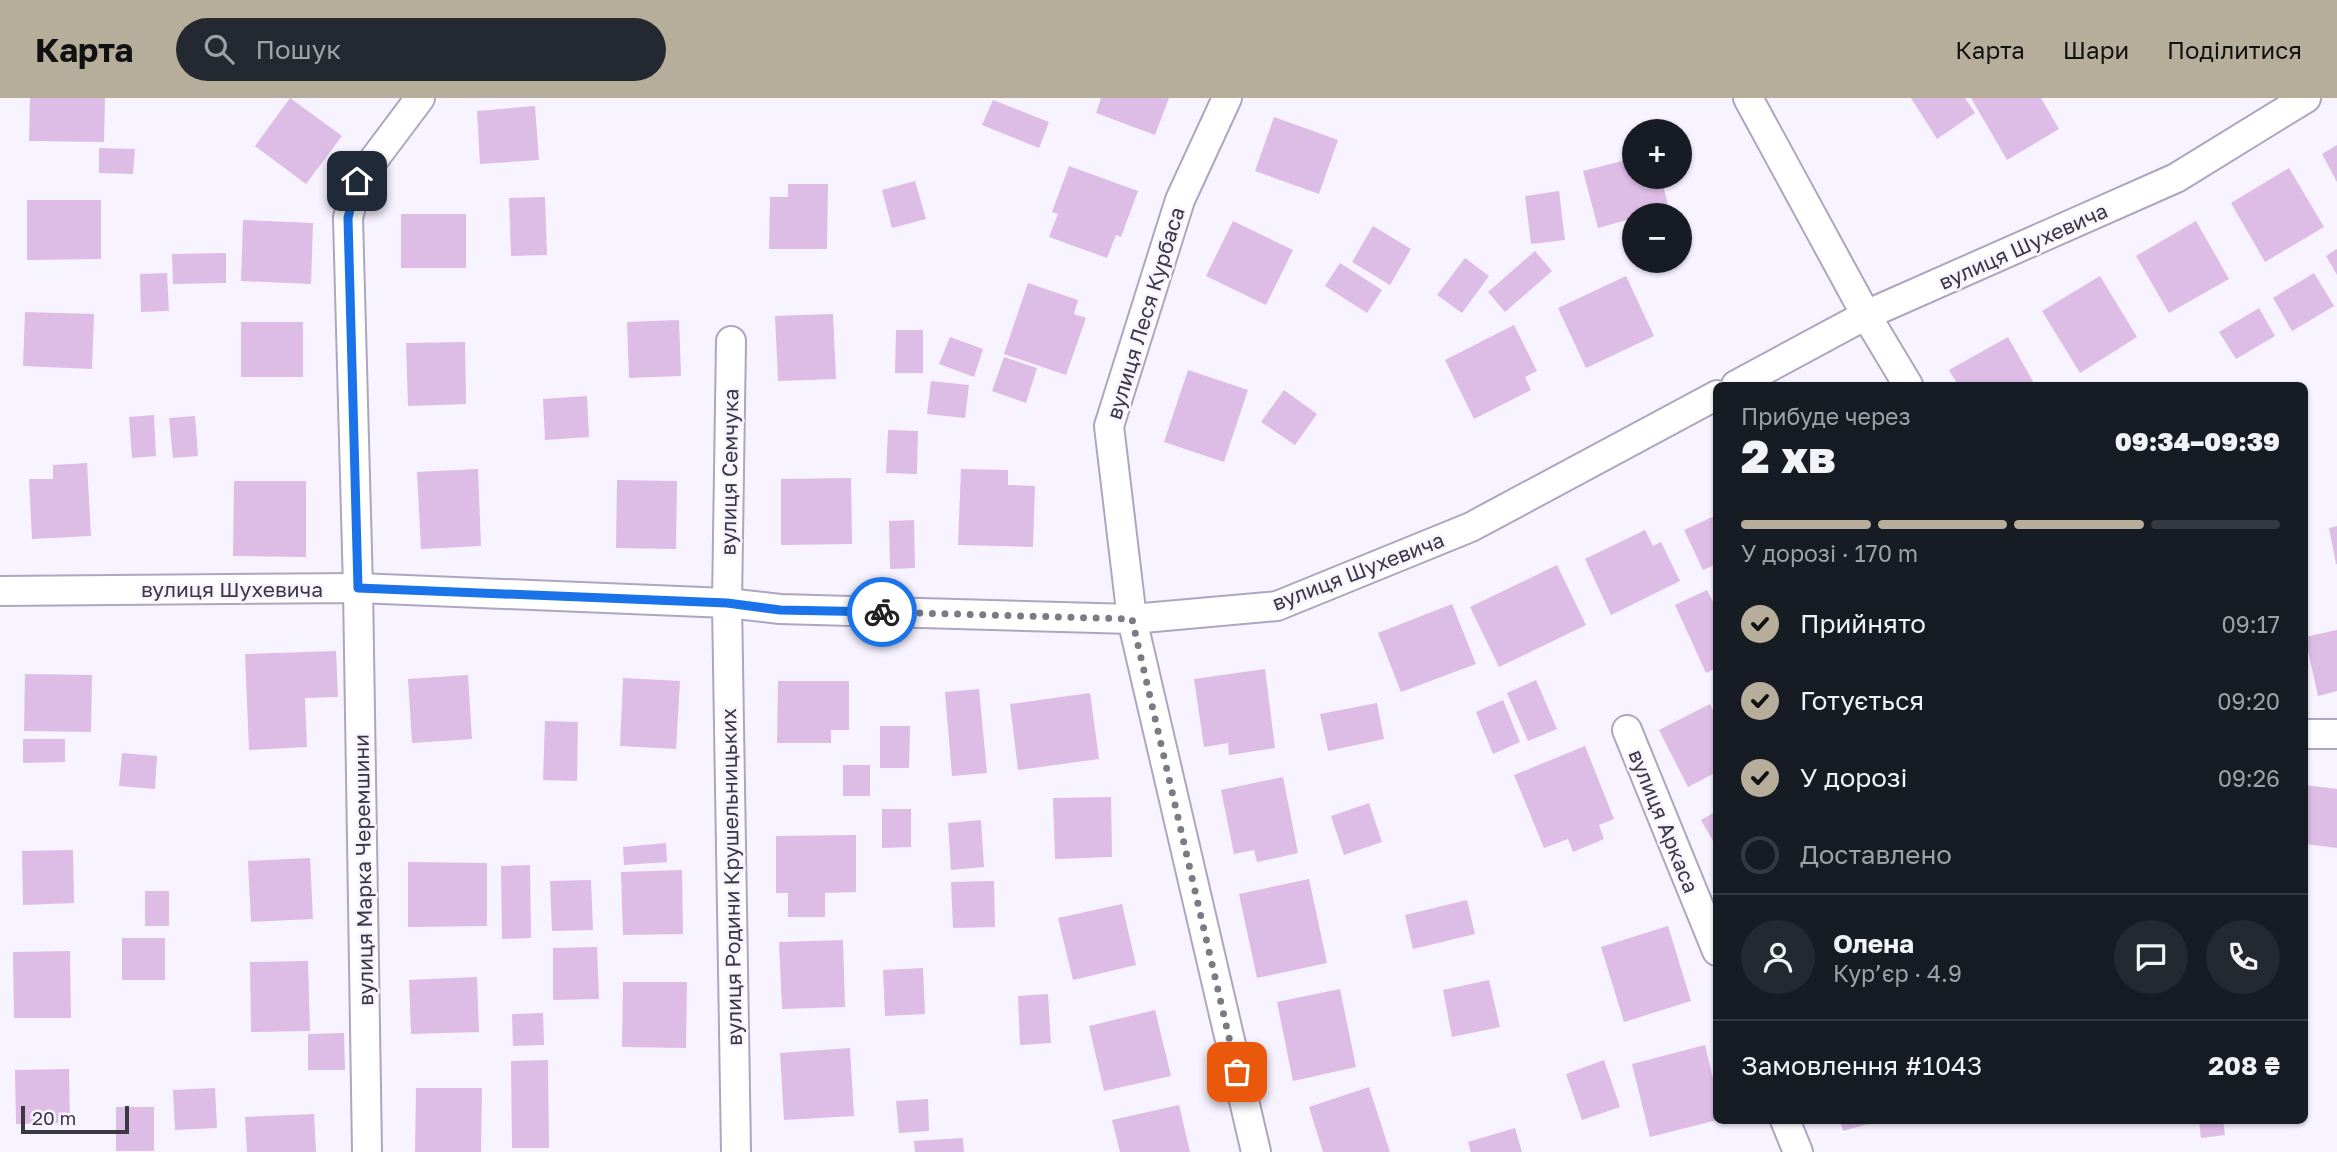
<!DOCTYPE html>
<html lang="uk">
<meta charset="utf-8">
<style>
:root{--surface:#171b24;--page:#242831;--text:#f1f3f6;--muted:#9ea1a6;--line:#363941;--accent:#b6ae9a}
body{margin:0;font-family:"Golos Text",sans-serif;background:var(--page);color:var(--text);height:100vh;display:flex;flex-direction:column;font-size:26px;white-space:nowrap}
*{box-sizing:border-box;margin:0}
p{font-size:23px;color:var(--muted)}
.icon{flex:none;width:38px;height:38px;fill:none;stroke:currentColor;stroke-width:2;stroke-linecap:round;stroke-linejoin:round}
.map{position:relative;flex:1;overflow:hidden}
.drawer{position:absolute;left:1713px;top:284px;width:595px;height:742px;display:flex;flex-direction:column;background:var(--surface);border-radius:10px;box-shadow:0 2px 5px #0004}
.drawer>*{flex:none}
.fabs{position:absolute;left:1622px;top:21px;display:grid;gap:14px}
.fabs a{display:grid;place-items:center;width:70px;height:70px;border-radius:50%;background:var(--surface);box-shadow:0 2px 5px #0004;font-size:35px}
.scale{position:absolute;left:21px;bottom:18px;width:108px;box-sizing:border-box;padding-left:7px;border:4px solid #3c3843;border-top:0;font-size:19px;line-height:24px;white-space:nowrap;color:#3c3843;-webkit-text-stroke:5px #f7f3ff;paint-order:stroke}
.pin{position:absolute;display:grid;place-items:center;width:60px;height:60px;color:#fff;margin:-30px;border-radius:14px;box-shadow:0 4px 10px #0006}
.courier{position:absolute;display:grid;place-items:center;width:70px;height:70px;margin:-35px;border:5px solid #1a73e8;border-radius:50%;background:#fff;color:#222;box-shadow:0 2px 9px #0007}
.summary em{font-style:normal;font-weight:800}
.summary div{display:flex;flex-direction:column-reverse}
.summary{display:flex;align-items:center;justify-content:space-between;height:119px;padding:0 28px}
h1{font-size:46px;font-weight:800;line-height:52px}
.bar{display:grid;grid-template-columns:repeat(4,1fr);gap:10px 7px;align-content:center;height:84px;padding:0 28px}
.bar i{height:9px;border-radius:5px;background:var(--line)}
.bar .on{background:var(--accent)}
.bar p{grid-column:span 4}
.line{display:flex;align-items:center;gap:18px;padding:0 28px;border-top:2px solid var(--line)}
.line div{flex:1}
.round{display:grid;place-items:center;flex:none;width:74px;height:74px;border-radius:37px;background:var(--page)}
ol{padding:0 28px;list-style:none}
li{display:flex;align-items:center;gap:21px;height:77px}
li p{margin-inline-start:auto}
li .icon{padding:7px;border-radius:50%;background:var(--accent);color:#111;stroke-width:4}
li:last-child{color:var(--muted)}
li i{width:38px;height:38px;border:4px solid var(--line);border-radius:50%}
header{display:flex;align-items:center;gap:42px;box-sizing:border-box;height:98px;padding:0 35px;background:var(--accent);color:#111}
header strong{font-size:33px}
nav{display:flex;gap:38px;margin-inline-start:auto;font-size:24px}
.search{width:490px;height:63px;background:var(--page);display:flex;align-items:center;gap:18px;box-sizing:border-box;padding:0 24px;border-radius:38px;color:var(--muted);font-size:26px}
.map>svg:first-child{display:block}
.building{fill:#ddbce6}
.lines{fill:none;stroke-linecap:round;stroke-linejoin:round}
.minor-casing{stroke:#aea5c0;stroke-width:32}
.minor{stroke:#fff;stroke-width:28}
.done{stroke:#7d7985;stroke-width:7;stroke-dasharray:0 12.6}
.route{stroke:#1a73e8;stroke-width:9}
.labels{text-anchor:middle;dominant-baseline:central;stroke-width:5;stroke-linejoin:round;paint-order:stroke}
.street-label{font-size:21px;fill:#3c3843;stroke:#f7f3ff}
</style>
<header>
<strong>Карта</strong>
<div class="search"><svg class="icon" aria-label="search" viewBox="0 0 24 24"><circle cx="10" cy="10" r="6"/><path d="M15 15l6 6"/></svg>Пошук</div>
<nav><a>Карта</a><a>Шари</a><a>Поділитися</a></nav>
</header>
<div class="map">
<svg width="2337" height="1054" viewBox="0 0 2337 1054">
<rect width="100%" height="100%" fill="#f7f3ff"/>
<g class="building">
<polygon points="30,0 105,0 104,44 29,43"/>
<polygon points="290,0 342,38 306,86 255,48"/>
<polygon points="1101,0 1169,0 1155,37 1096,15"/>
<polygon points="1911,0 1965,0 1975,15 1937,41"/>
<polygon points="1971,0 2041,0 2059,31 2007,62"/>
<polygon points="993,2 1049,24 1039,50 982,27"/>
<polygon points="535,8 539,62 480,66 477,13"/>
<polygon points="1274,19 1338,42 1319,96 1255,73"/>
<polygon points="2337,47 2337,84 2322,56"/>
<polygon points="99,50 135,51 133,76 99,75"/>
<polygon points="1634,60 1634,79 1661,79 1669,111 1645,117 1634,117 1634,120 1598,130 1583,73"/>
<polygon points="1069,68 1138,93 1121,139 1116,137 1107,160 1049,139 1058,116 1052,114"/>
<polygon points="2289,70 2324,129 2265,164 2231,105"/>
<polygon points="915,83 926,121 892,130 882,92"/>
<polygon points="788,86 828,86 827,151 769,151 770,99 788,99"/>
<polygon points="1559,93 1565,142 1531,146 1525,98"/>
<polygon points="545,99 547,157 511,158 509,100"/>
<polygon points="27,102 101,102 101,161 27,162"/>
<rect x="401" y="116" width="65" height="54"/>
<polygon points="243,122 313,125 311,186 241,183"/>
<polygon points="1233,123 1293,152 1266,207 1206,178"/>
<polygon points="2196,123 2229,181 2169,215 2136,158"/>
<polygon points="1373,128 1411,151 1390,187 1352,164"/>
<polygon points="2337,151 2337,177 2326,158"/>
<polygon points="1535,153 1552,173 1505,214 1488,194"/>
<polygon points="226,155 226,185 173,186 172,156"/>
<polygon points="1465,160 1489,178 1462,215 1437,197"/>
<polygon points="1340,165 1382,192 1367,215 1325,188"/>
<polygon points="167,175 169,213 141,214 140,176"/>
<polygon points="2314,175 2334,208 2292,233 2273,200"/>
<polygon points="1626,178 1654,238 1586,270 1558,210"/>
<polygon points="2100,178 2137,239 2080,275 2042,213"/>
<polygon points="1028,185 1078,202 1074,216 1086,220 1066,277 1004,256"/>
<polygon points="2259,210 2275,238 2236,261 2219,234"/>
<polygon points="25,214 94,216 92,271 23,268"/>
<polygon points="833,216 836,281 778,283 775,218"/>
<polygon points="679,222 681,278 629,280 627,224"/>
<rect x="241" y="224" width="62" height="55"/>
<polygon points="1514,227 1537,273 1525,279 1531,292 1474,321 1445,262"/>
<polygon points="896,232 923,232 923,275 895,275"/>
<polygon points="950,239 983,251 974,279 939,266"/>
<polygon points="2008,239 2035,287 1958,287 1949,272"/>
<polygon points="465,244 466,306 408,308 406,245"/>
<polygon points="1004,259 1037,270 1026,305 992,293"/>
<polygon points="1188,272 1248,292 1224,364 1164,344"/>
<polygon points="931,283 969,287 965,320 927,316"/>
<polygon points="1284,292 1317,316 1295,347 1261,324"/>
<polygon points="587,298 589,339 545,342 543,301"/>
<polygon points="154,317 156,358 132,360 129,319"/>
<polygon points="195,318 198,358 173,360 169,320"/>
<polygon points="888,332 918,333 917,376 886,375"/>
<polygon points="87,365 91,438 32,441 29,381 53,381 53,367"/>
<polygon points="478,371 481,448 421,451 417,374"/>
<polygon points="961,371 1008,372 1008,387 1035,388 1033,449 958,447"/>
<polygon points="851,380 852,446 781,447 781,381"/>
<polygon points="617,382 677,383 676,451 616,450"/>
<polygon points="234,383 306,383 306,459 233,458"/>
<polygon points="1717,417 1717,466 1703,472 1684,432"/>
<polygon points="914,422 915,470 890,471 889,423"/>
<polygon points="2337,428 2337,466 2336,466 2329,430"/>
<polygon points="1645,432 1653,448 1661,444 1680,483 1611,517 1585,461"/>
<polygon points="1557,467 1586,527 1499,569 1470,509"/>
<polygon points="1707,492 1717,512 1717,570 1706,575 1675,507"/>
<polygon points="1452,506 1476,566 1401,594 1378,535"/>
<polygon points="2337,532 2337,593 2318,598 2305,539"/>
<polygon points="336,553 338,599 305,600 307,649 249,652 245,556"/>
<polygon points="1265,571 1275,650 1229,657 1228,645 1204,649 1194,581"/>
<polygon points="25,576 92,577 91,634 24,633"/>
<polygon points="468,577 472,641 412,645 408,581"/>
<polygon points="623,580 680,583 676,651 620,648"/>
<polygon points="1536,582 1557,631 1528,643 1507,595"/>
<polygon points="778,583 849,583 849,632 831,632 831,645 777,645"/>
<polygon points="979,591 987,675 952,678 945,594"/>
<polygon points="1090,595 1099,661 1018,672 1010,606"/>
<polygon points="1503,602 1520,644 1493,656 1476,614"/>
<polygon points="1377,605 1384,641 1328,653 1320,616"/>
<polygon points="1710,606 1717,621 1717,674 1688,689 1659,632"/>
<polygon points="545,623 578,624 577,683 543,682"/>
<polygon points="880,628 910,628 909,670 880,670"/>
<polygon points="23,641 65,641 65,664 23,665"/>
<polygon points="1585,648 1614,721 1599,727 1604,741 1573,754 1568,741 1544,750 1514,677"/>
<polygon points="122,655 157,658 155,691 119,688"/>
<rect x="843" y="667" width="27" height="31"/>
<polygon points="1283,679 1298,755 1257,764 1254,752 1234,756 1221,692"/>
<polygon points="2305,687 2337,691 2337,750 2305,746"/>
<polygon points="1111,699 1112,759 1055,761 1053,700"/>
<polygon points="1369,705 1382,744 1344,757 1331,718"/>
<polygon points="882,711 911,711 911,749 882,750"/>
<polygon points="1717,713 1717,750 1701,722"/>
<polygon points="981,722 984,769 951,772 948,725"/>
<polygon points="856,737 856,794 825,795 825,819 788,819 788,795 776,795 776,738"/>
<polygon points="666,745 667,764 624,767 623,749"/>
<polygon points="73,752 74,805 23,807 22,753"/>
<polygon points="310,760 313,821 251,824 248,763"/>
<polygon points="408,764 487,765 487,828 408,829"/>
<polygon points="530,767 531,840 502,841 501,768"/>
<polygon points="682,772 683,836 623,837 621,774"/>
<polygon points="1309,781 1327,865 1257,880 1239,796"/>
<polygon points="591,782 593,832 552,833 550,783"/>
<polygon points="994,783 995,829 953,830 951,784"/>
<rect x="145" y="793" width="24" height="35"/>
<polygon points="1467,802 1475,836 1413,851 1405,817"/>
<polygon points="1122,806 1136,867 1073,882 1058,820"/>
<polygon points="1668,828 1691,903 1624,924 1601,849"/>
<rect x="122" y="840" width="43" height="42"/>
<polygon points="843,842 845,909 782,911 779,844"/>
<polygon points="597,849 599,901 553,902 553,850"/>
<polygon points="70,853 71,920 14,920 13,854"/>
<polygon points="308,863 310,933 251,934 250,864"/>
<polygon points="923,870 925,916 885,918 883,872"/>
<polygon points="477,879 479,934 411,936 409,882"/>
<polygon points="1489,882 1500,929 1452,939 1443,892"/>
<polygon points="623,884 687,884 686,950 622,949"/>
<polygon points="1340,891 1356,969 1293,983 1277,904"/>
<polygon points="1048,896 1051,945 1020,947 1018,898"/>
<polygon points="1155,912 1171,978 1104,993 1089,928"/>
<polygon points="543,915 544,947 513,948 512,916"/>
<polygon points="344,935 345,972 308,972 308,936"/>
<polygon points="1705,947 1717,997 1717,1022 1650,1039 1632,966"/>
<polygon points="850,950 854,1018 784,1022 780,955"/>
<polygon points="548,962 549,1050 512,1050 511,963"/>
<polygon points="1604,962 1620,1009 1582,1022 1566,976"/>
<polygon points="69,971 70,1025 16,1026 15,972"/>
<polygon points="1369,989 1390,1054 1323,1054 1309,1009"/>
<polygon points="215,990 217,1030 175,1032 173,992"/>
<polygon points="416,990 482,990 481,1054 415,1054"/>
<polygon points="928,1001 929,1033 899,1035 896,1003"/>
<polygon points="1179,1007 1190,1054 1120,1054 1112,1022"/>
<rect x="116" y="1009" width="38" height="44"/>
<polygon points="314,1016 316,1054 247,1054 245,1019"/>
<polygon points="1840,1022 1879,1022 1879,1023 1843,1033"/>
<polygon points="2199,1022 2223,1022 2225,1037 2201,1040"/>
<polygon points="1515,1030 1522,1054 1471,1054 1468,1044"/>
<polygon points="963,1040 964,1054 915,1054 914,1043"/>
</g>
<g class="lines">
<defs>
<g id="minor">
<polyline points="1227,0 1180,102 1109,328 1132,521 1256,1054"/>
<polyline points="1748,0 1866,217 1908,287"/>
<polyline points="731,243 727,505 736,1054"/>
<polyline points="1736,287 1866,217 2176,80 2306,0"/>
<polyline points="0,493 358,490 727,505 780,511 1132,521 1277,508 1471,429 1717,297"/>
<polyline points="1627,632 1717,853"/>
<polyline points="2305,636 2337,636"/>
<polyline points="1785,1022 1798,1054"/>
<polyline points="367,1054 358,490 348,120 357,84 420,0"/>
</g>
</defs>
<use href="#minor" class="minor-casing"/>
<use href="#minor" class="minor"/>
</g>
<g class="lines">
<polyline class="done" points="882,514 1132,521 1237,974"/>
<polyline class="route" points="357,83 348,120 358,490 727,505 780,512 882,514"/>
</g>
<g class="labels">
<g class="street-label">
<text transform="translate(2023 148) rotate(-24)">вулиця Шухевича</text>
<text transform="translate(1145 215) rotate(-73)">вулиця Леся Курбаса</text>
<text transform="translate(729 374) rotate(-89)">вулиця Семчука</text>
<text transform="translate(1358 473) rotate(-21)">вулиця Шухевича</text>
<text x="232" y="491">вулиця Шухевича</text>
<text transform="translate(1664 723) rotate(68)">вулиця Аркаса</text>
<text transform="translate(363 772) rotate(-91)">вулиця Марка Черемшини</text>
<text transform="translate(731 779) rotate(-91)">вулиця Родини Крушельницьких</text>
</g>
</g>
</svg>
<div class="fabs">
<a>+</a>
<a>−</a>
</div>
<div class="scale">20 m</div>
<div class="pin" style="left:1237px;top:974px;background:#ea580c"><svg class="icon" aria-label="bag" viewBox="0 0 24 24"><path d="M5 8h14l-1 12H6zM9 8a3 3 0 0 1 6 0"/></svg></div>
<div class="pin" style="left:357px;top:83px;background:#1f2937"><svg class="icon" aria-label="home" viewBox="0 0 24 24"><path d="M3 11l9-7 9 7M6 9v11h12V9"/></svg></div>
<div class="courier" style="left:882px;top:514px"><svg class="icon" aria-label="bike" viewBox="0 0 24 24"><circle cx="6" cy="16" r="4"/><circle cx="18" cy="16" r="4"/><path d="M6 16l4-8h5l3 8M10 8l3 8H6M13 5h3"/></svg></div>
<section class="drawer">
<div class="summary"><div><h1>2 хв</h1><p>Прибуде через</p></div><em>09:34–09:39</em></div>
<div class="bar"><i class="on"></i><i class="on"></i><i class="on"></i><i></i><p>У дорозі · 170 m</p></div>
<ol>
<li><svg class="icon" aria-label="check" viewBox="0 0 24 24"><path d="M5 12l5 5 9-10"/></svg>Прийнято<p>09:17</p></li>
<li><svg class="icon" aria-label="check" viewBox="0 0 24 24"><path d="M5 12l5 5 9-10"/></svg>Готується<p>09:20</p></li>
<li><svg class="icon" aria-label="check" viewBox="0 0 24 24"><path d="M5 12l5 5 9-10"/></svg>У дорозі<p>09:26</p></li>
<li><i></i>Доставлено</li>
</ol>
<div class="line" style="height:126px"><a class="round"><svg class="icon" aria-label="person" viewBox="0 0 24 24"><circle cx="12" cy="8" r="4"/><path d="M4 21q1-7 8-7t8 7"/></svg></a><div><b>Олена</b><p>Кур’єр · 4.9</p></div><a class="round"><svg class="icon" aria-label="chat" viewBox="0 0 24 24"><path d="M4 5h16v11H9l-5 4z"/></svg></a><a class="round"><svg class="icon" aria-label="phone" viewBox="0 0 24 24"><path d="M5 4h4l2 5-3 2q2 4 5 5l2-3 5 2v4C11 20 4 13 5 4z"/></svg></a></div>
<div class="line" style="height:91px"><div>Замовлення #1043</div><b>208 ₴</b></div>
</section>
</div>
